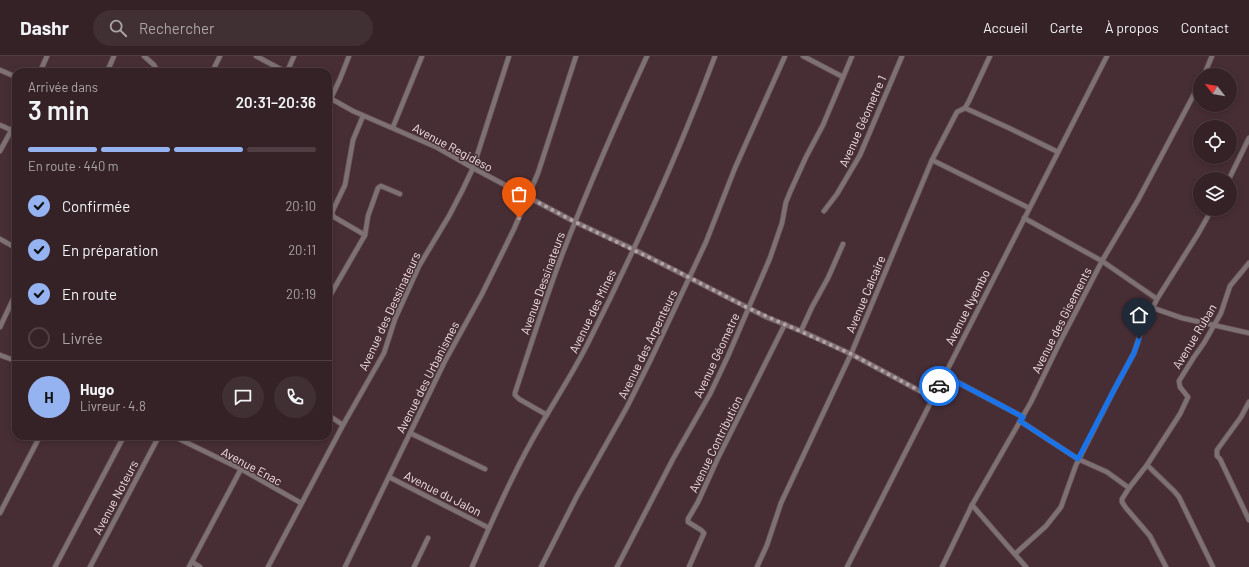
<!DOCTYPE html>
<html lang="fr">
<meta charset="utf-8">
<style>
:root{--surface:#352227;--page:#402f33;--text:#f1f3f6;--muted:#aaa4a7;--line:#4f3f44;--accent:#95b2f1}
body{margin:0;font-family:Barlow,sans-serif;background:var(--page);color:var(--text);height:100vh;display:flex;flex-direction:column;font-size:15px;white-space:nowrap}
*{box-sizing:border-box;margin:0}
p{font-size:13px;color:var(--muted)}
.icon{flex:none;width:22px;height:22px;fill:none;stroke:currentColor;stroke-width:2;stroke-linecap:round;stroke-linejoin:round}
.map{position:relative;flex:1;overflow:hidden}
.sheet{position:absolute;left:12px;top:12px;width:320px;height:372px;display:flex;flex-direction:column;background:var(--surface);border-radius:12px;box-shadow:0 2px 6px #0003,0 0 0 1px var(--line)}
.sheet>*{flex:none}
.needle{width:26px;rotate:301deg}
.tools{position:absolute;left:1193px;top:12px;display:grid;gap:8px}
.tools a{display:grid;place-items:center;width:44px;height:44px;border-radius:50%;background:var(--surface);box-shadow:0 2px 6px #0003,0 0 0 1px var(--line);font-size:20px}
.pin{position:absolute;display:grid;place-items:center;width:34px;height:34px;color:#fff;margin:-41px -17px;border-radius:50% 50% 50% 0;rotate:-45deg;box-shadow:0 0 4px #0007}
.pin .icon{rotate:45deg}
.courier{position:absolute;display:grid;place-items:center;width:40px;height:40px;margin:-20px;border:3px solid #1a73e8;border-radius:50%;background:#fff;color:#222;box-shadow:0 1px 5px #0007}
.overview em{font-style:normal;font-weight:600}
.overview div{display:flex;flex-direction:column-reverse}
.overview{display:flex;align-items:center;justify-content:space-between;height:68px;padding:0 16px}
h1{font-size:26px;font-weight:600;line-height:30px}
.bar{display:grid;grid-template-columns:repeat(4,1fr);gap:6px 4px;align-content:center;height:48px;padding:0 16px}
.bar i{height:5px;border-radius:3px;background:var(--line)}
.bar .on{background:var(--accent)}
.bar p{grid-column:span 4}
.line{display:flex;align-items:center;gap:10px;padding:0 16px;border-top:1px solid var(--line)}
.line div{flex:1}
.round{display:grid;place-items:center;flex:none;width:42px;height:42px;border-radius:21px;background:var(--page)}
ol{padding:0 16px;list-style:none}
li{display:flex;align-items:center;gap:12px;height:44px}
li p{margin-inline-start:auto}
li .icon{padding:4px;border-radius:50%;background:var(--accent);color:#111;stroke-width:4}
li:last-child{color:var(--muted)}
li i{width:22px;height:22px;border:2px solid var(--line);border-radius:50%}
header{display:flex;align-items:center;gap:24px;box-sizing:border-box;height:56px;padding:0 20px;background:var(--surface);border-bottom:1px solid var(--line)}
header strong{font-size:19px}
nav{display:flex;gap:22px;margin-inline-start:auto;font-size:14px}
.search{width:280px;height:36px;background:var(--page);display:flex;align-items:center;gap:10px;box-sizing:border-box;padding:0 14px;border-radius:22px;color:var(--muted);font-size:15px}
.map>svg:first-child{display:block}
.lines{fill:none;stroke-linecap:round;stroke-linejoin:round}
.minor-casing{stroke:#624b50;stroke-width:6}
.minor{stroke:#7e7173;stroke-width:4.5}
.done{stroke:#b6a2a6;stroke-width:4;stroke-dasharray:0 7.2}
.route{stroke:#1a73e8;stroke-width:5}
.labels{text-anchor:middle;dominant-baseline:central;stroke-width:3;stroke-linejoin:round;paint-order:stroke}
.street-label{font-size:12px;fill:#f1e1e4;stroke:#472e34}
</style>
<header>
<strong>Dashr</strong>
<div class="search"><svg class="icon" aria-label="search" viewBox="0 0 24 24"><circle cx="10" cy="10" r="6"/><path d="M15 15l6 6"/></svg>Rechercher</div>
<nav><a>Accueil</a><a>Carte</a><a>À propos</a><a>Contact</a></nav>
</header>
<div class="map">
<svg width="1249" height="511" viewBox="0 0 1249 511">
<rect width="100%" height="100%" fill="#472e34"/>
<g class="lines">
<defs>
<g id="minor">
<polyline points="144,0 154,9 158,16"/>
<polyline points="256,0 286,16"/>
<polyline points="803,0 843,21"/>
<polyline points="0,14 16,21"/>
<polyline points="40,16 47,0"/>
<polyline points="107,16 114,0"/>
<polyline points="212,16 220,0"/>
<polyline points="287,16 294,0"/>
<polyline points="1204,19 1212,0"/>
<polyline points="328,41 353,55 436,91 473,112 575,166 633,193 766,261 801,275 851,298 933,342"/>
<polyline points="331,42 340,23 349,0"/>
<polyline points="965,52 1009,72 1058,96"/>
<polyline points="0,69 11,74"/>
<polyline points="393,71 422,0"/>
<polyline points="0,95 16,66"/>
<polyline points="932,104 1029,152"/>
<polyline points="1229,123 1249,82"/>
<polyline points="824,155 837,138 860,99 902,0"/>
<polyline points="1024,162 1102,205 1157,243"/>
<polyline points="365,179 368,160 378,132 381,130 400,138"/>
<polyline points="0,183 16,192"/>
<polyline points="328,243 365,179 334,161 332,158 333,154 345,129 353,84 363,60"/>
<polyline points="1153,252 1182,262 1249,277"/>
<polyline points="0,271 16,237"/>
<polyline points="801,275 812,251 828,222 843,188"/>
<polyline points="0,299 16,305"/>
<polyline points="944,319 1023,361"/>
<polyline points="1249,346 1241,361 1217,394 1217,400 1220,403 1249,464"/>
<polyline points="328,359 343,369"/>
<path d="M547,359L519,343L515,339V337C530,291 545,244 562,199C588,132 617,65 647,0"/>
<polyline points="1020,365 1078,403 1107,416 1129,432"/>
<polyline points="410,377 485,413"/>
<polyline points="173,380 241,413 301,447"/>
<polyline points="1147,409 1174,435 1179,441 1213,511"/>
<polyline points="389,421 489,472"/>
<polyline points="972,449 1026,511"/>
<polyline points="0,457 40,380"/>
<polyline points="1015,498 1046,470 1061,451 1076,409 1114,334 1134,297 1141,276 1157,243 1198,178 1212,153"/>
<polyline points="192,506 200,511"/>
<polyline points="55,511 124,380"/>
<polyline points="90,511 159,380"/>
<polyline points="189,511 241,413"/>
<polyline points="268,511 343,369 384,297 395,263 419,210 449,160 462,135 473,112 509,0"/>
<polyline points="345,511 445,305 482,238 514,173 538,117 576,0"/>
<polyline points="414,511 428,482"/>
<path d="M472,511C490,469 508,428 530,388C548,355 569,324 586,291C634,196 678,99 715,0"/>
<polyline points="541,511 577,440 627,351 651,303 706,186 735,112 785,0"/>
<polyline points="617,511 673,403 710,338 728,300 770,202 782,167 786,146 791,134 806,101 823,69 852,0"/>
<polyline points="689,511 704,477 701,474 688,466 688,463 698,446 717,404 785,268"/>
<polyline points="757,511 767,489 781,447 851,298 932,104 957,56 965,52 969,45 990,0"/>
<polyline points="847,511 1107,0"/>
<polyline points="942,511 972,449 1031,346 1060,286 1102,205 1138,144 1200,27"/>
<polyline points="1166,511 1150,480 1126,452 1122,446 1122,443 1129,432 1147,409 1180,358 1188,341 1180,331 1179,325 1194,301 1204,287 1221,257 1230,230 1249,207"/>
</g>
</defs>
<use href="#minor" class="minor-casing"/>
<use href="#minor" class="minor"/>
</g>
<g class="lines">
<polyline class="done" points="519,162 528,141 575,166 675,214 748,252 851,298 933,342 939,330"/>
<polyline class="route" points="939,330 944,319 1023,361 1020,365 1078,403 1114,334 1134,297 1139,283"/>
</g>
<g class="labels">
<g class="street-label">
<text transform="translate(862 65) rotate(-66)">Avenue Géometre 1</text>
<text transform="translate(453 91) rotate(28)">Avenue Regideso</text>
<text transform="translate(542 227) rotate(-70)">Avenue Dessinateurs</text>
<text transform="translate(865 238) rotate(-67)">Avenue Calcaire</text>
<text transform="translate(967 251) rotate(-63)">Avenue Nyembo</text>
<text transform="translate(389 255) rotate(-65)">Avenue des Dessinateurs</text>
<text transform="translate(592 255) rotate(-64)">Avenue des Mines</text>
<text transform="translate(1061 264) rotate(-63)">Avenue des Gisements</text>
<text transform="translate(1194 280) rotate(-59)">Avenue Ruban</text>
<text transform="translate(647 288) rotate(-64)">Avenue des Arpenteurs</text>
<text transform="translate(716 299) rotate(-65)">Avenue Géometre</text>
<text transform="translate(427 321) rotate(-63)">Avenue des Urbanismes</text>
<text transform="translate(715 388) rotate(-64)">Avenue Contribution</text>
<text transform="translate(252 410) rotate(28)">Avenue Enac</text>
<text transform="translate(443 437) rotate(27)">Avenue du Jalon</text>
<text transform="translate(115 441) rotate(-62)">Avenue Noteurs</text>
</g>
</g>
</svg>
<div class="tools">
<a><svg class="needle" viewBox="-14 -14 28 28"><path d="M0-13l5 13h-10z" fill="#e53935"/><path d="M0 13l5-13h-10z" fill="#aaa4a7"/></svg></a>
<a><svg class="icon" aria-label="locate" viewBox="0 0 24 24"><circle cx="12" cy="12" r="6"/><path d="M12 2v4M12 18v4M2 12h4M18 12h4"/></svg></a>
<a><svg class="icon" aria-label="layers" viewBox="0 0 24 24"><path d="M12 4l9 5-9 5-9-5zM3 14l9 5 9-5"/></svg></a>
</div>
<div class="pin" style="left:519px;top:162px;background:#ea580c"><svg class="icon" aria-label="bag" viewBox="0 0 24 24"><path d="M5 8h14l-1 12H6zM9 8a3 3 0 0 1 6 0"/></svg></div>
<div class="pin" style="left:1139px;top:283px;background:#1f2937"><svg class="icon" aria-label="home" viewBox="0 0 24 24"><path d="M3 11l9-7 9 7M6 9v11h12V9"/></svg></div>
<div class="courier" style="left:939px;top:330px"><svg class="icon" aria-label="car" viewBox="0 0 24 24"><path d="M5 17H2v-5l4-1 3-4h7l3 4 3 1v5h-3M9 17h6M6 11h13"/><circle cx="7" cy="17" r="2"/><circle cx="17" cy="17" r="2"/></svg></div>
<section class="sheet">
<div class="overview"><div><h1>3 min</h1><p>Arrivée dans</p></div><em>20:31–20:36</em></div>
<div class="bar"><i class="on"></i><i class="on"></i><i class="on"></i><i></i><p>En route · 440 m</p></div>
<ol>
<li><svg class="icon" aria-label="check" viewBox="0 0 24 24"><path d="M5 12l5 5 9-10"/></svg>Confirmée<p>20:10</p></li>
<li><svg class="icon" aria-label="check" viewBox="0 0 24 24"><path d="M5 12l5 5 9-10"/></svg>En préparation<p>20:11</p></li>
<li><svg class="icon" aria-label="check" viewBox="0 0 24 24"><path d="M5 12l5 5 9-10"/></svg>En route<p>20:19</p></li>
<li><i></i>Livrée</li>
</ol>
<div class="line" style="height:72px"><b class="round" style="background:var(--accent);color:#111">H</b><div><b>Hugo</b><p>Livreur · 4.8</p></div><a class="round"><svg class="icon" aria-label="chat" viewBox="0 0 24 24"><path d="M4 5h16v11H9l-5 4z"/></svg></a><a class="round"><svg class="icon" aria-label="phone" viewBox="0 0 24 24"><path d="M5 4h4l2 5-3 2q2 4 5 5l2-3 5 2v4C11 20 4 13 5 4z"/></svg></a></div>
</section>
</div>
